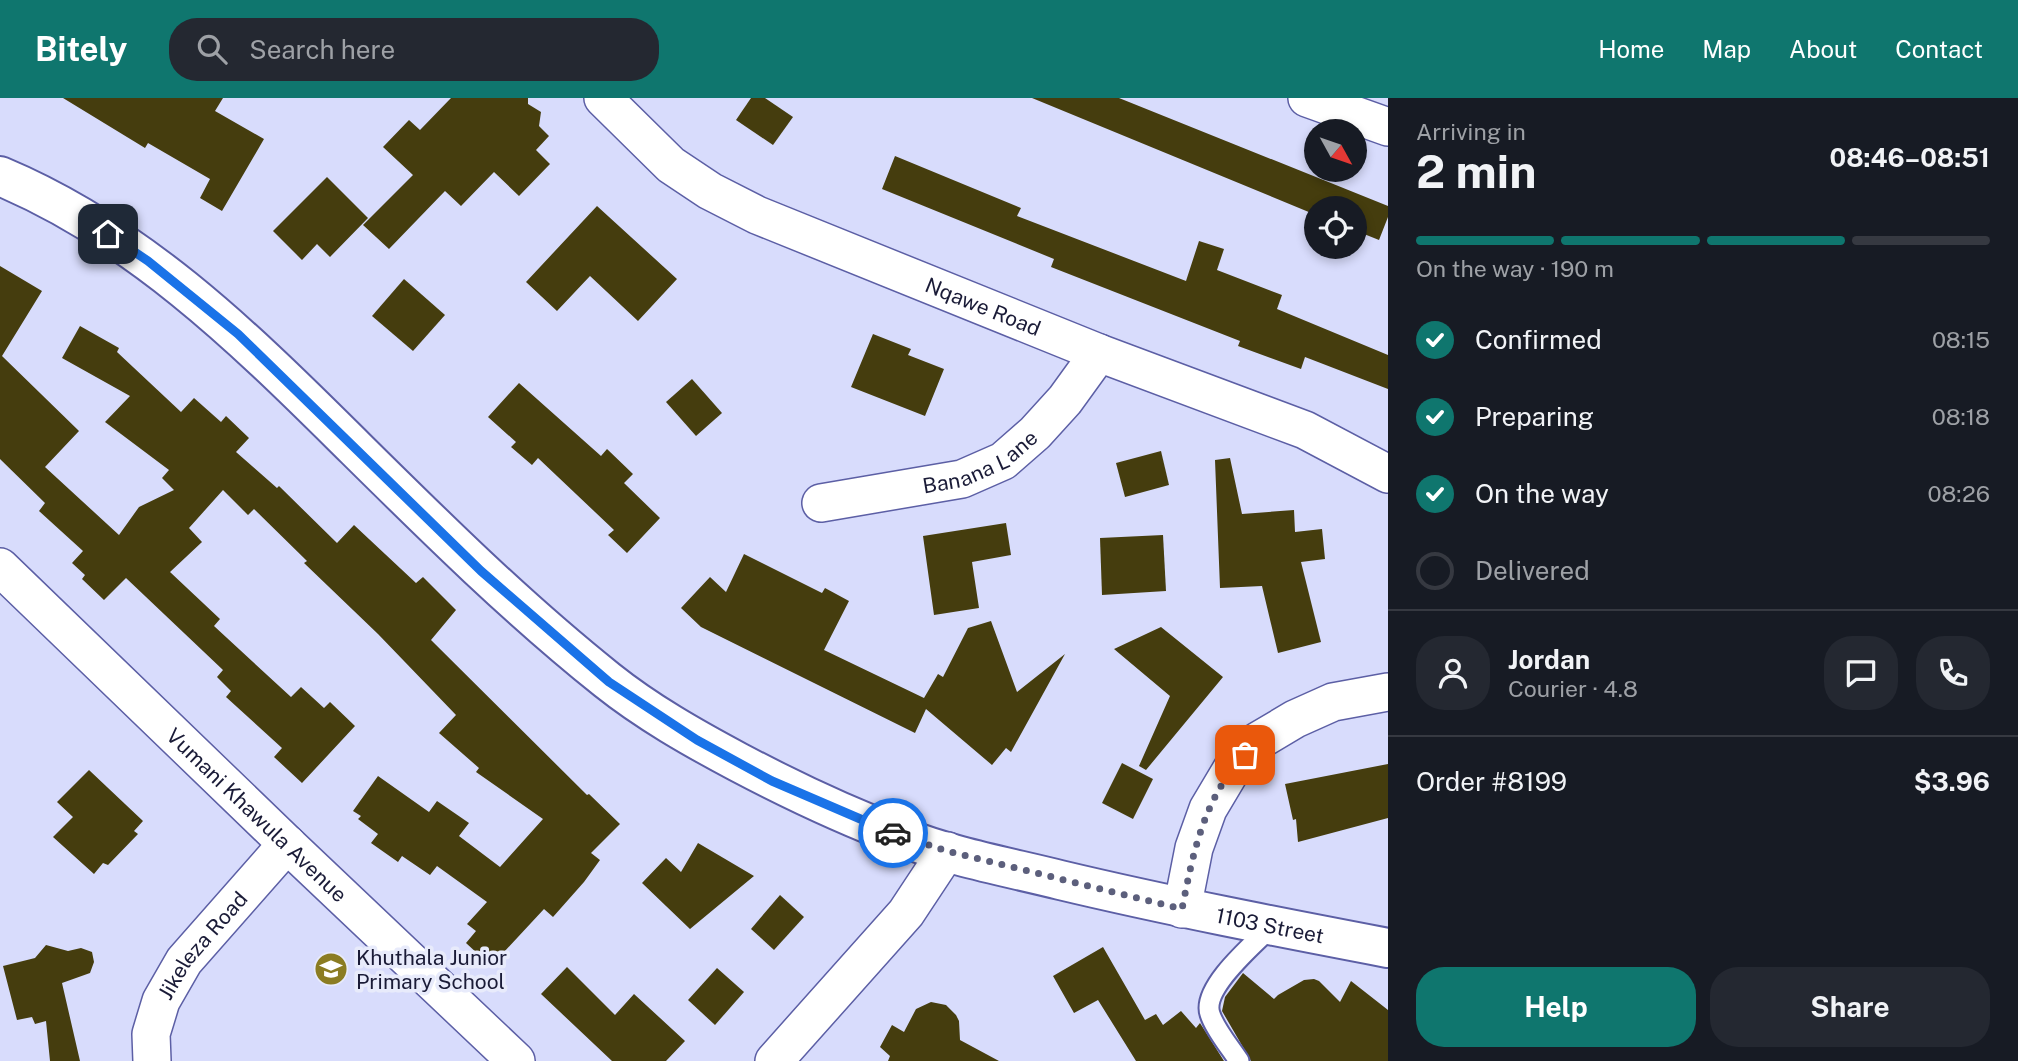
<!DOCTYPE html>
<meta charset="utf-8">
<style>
:root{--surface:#171b24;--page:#242831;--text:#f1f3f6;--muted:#9ea1a6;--line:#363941;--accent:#0f766e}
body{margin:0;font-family:"Public Sans",sans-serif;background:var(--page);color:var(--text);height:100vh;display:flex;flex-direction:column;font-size:26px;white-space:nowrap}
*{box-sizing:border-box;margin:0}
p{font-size:23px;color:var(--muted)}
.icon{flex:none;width:38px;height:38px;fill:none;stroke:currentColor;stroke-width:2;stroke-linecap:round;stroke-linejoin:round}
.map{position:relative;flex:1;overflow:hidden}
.sheet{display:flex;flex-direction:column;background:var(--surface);width:630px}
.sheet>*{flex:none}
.needle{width:46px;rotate:130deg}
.tools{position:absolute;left:1304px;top:21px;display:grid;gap:14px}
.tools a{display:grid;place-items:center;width:63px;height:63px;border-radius:50%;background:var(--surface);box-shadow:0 4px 10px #0003;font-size:35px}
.pin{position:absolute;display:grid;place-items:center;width:60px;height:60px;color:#fff;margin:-30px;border-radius:14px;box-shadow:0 4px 10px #0006}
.courier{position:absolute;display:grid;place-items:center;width:70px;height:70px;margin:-35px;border:5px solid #1a73e8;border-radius:50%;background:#fff;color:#222;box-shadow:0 2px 9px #0007}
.overview em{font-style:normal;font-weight:700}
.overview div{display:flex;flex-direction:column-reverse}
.overview{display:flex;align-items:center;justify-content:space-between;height:119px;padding:0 28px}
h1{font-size:46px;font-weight:700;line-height:52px}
.bar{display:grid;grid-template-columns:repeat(4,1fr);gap:10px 7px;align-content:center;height:84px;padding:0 28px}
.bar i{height:9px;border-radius:5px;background:var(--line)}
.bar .on{background:var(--accent)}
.bar p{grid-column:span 4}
.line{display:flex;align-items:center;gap:18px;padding:0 28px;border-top:2px solid var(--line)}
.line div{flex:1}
.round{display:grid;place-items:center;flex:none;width:74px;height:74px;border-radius:28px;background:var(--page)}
ol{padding:0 28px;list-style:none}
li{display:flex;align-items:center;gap:21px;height:77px}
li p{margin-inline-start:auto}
li .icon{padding:7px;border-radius:50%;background:var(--accent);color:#fff;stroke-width:4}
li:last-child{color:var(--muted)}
li i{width:38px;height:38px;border:4px solid var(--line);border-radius:50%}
.primary-button{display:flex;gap:14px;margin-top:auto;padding:14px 28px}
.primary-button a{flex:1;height:80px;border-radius:28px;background:var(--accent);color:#fff;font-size:28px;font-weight:700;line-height:80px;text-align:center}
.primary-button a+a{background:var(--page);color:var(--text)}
header{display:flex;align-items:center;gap:42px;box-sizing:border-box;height:98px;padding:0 35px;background:var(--accent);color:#fff}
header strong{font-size:33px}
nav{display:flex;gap:38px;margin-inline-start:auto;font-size:24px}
.search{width:490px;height:63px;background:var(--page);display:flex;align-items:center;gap:18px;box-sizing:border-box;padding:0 24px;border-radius:28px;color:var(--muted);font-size:26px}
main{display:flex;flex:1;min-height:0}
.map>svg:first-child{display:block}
.building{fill:#453d0e}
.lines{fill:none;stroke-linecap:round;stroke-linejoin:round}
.service-casing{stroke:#5c5fa5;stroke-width:23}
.minor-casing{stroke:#5c5fa5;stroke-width:40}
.tertiary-casing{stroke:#5c5fa5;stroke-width:42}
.service{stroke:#fff;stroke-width:19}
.minor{stroke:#fff;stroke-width:37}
.tertiary{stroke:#fff;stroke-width:38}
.done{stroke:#5c5f7c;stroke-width:7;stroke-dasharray:0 12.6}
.route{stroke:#1a73e8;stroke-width:9}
.labels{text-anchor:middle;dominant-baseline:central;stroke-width:7;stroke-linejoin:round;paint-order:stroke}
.street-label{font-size:21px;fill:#1a1b37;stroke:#e8ebfb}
.poi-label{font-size:21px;fill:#1a1b37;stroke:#e8ebfb;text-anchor:start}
</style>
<header>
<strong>Bitely</strong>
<div class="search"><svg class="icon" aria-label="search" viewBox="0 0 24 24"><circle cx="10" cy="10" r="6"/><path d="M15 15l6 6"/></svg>Search here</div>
<nav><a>Home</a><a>Map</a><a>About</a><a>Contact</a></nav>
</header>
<main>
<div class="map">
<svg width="1388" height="963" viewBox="0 0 1388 963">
<rect width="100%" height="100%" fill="#d8dcfc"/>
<g class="building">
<polygon points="63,0 223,0 215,13 264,41 222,113 200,100 210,81 148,45 145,50"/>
<polygon points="451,0 528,0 528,6 541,14 539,28 549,38 536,52 550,66 519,98 494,74 461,108 445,93 389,151 363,127 413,77 383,49 409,22 420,32"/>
<polygon points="751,0 765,0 793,19 773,47 736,22"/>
<polygon points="1032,0 1119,0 1388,108 1388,119 1379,142 1354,132 1354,110 1316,110 1316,117"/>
<polygon points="895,58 1021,110 1017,118 1186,183 1199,143 1224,151 1217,172 1282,197 1277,211 1388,257 1388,291 1305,259 1301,271 1238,248 1240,243 1051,169 1054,161 882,91"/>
<polygon points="327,79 368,120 330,159 317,146 302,162 273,133"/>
<polygon points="597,108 677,181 638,223 590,178 557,213 526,184"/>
<polygon points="0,168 42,193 2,258 79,333 45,369 119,437 139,409 174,392 162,380 169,372 105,324 130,298 62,260 80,228 119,250 117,254 181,314 194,300 221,324 226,318 249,340 236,354 277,390 279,388 337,445 354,427 416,485 423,479 456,512 431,542 587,697 589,696 620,726 591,755 600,762 584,784 553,819 544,811 491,868 466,845 476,833 467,826 487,804 437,768 430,777 402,758 398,764 371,745 378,736 358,721 361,718 353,713 378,678 429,714 437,703 469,725 459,738 500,769 543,721 476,674 479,670 439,635 456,617 378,536 304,465 307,463 254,411 248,417 223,392 189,430 202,444 170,474 220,521 214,528 291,599 301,589 324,610 330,604 355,628 302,685 274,659 282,650 226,599 231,593 217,579 223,572 126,480 104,502 82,481 85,477 72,465 83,453 39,413 45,405 0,361"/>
<polygon points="404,181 445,217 413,253 372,218"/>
<polygon points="873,236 911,251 908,257 944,271 925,318 851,289"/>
<polygon points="692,281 722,315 696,338 666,304"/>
<polygon points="519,285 601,358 607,351 633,376 624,385 660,420 627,455 608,437 614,432 538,360 532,367 511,349 516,344 488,319"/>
<polygon points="1161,353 1169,387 1125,399 1116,365"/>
<polygon points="1230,360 1242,416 1294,412 1295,434 1322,431 1325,461 1301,464 1321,544 1278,555 1262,488 1220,490 1215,362"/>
<polygon points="1006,425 1011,457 972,464 979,510 934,517 923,438"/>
<polygon points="1163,437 1166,493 1102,497 1100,440"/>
<polygon points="744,456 822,495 825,490 849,503 824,552 924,600 938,576 943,579 968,530 991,523 1017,594 1065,556 1011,654 1006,650 992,667 926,611 915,635 701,529 681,510 710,479 726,494"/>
<polygon points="1161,529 1223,579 1146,672 1139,668 1170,598 1114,551"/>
<polygon points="1122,665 1153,681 1133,721 1102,705"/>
<polygon points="1388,666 1388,720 1298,744 1296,721 1293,722 1285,686"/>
<polygon points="89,672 143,723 134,733 138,736 108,767 103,765 94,776 53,739 73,719 57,704"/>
<polygon points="698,745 754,778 690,831 642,785 666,760 681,774"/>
<polygon points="780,797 804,819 774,852 751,831"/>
<polygon points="46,847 68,853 81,850 92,854 94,864 90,875 62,885 80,963 50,963 46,923 35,926 32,919 17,922 3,868 35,860"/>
<polygon points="1103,849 1145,922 1156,916 1163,927 1181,913 1196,930 1200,925 1224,963 1136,963 1098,902 1074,915 1053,878"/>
<polygon points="567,869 615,917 634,896 685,943 666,963 612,963 541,896"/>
<polygon points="717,870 744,894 715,927 688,902"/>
<polygon points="1243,875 1274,901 1278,897 1304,882 1314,881 1319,883 1340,904 1351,883 1388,912 1388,963 1251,963 1222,913 1225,899"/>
<polygon points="931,904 946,907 956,917 959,923 960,942 999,963 888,963 890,958 880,949 892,927 904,934 916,911"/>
</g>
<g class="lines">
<defs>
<path id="service" d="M1239,963C1230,949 1215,932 1210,916C1201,890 1255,845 1272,828"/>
<g id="minor">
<path id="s1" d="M603,0L671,67L710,93L757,117L1099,255L1305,332L1388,376"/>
<polyline points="1307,0 1388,29"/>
<path id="s2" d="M821,405L962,381L1003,363L1035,335L1065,302L1099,255"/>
<path id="s3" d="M0,469L287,746L516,963"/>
<polyline points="1182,811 1194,750 1208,711 1233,669 1258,643 1295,621 1333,604 1388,594"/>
<path id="s4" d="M152,963L151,936L161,903L184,863L287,746"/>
<polyline points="774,963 906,815 947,753"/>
</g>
<g id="tertiary">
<path id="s5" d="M0,78C136,135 240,236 343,338C428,422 513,507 607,582C647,614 693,640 738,664C791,692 846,718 902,739C952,759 1008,769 1060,782C1169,808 1278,829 1388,850"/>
</g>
</defs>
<use href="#service" class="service-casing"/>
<use href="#minor" class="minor-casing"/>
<use href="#tertiary" class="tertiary-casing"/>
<use href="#service" class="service"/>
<use href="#minor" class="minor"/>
<use href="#tertiary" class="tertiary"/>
</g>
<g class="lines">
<path class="done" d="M893,735L947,753L1182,811C1193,755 1204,699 1245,657"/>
<polyline class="route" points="108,136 148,163 238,236 481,473 609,584 697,642 772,683 893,735"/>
</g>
<defs>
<symbol id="school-disc" viewBox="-11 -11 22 22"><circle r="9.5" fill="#8b7c22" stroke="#e8ebfb"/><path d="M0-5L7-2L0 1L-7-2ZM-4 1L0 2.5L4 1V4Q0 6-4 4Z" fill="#fff"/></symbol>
</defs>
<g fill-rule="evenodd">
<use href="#school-disc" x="312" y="852" width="38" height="38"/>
</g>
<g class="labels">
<g class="street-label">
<text stroke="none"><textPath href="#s1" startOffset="439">Nqawe Road</textPath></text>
<text stroke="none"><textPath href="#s2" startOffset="166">Banana Lane</textPath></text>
<text stroke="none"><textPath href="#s3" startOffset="357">Vumani Khawula Avenue</textPath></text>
<text stroke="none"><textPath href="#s5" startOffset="1507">1103 Street</textPath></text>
<text stroke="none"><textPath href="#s4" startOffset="131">Jikeleza Road</textPath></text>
</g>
<g class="poi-label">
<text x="356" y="859">Khuthala Junior<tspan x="356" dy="24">Primary School</tspan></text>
</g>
</g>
</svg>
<div class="tools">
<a><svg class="needle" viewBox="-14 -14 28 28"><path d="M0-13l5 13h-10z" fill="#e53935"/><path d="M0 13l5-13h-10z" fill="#9ea1a6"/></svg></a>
<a><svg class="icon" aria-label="locate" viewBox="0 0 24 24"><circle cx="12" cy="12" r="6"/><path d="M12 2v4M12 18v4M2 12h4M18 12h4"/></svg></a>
</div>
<div class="pin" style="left:1245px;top:657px;background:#ea580c"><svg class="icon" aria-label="bag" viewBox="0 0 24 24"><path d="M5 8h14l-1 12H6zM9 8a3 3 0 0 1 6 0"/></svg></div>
<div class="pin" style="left:108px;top:136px;background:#1f2937"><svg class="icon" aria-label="home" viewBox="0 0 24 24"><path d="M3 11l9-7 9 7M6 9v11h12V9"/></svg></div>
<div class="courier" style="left:893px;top:735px"><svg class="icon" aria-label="car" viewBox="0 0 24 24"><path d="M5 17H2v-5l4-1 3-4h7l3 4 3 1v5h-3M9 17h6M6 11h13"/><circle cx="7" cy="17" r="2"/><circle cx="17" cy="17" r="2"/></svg></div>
</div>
<section class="sheet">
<div class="overview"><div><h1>2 min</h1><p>Arriving in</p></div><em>08:46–08:51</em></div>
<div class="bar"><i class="on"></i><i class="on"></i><i class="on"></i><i></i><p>On the way · 190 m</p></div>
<ol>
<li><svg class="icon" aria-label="check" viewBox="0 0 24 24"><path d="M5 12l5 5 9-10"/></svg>Confirmed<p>08:15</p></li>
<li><svg class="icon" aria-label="check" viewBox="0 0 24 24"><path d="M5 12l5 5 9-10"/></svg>Preparing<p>08:18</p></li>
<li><svg class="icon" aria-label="check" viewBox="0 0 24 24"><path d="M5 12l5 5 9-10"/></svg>On the way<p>08:26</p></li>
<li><i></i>Delivered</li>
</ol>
<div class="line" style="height:126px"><a class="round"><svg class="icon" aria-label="person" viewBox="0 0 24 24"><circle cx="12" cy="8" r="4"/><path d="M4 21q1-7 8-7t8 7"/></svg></a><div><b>Jordan</b><p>Courier · 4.8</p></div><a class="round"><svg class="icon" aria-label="chat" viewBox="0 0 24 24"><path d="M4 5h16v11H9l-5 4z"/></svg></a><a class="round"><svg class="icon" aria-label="phone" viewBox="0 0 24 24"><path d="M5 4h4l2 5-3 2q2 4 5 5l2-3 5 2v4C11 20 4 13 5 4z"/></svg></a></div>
<div class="line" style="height:91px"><div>Order #8199</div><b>$3.96</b></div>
<div class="primary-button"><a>Help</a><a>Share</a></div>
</section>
</main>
